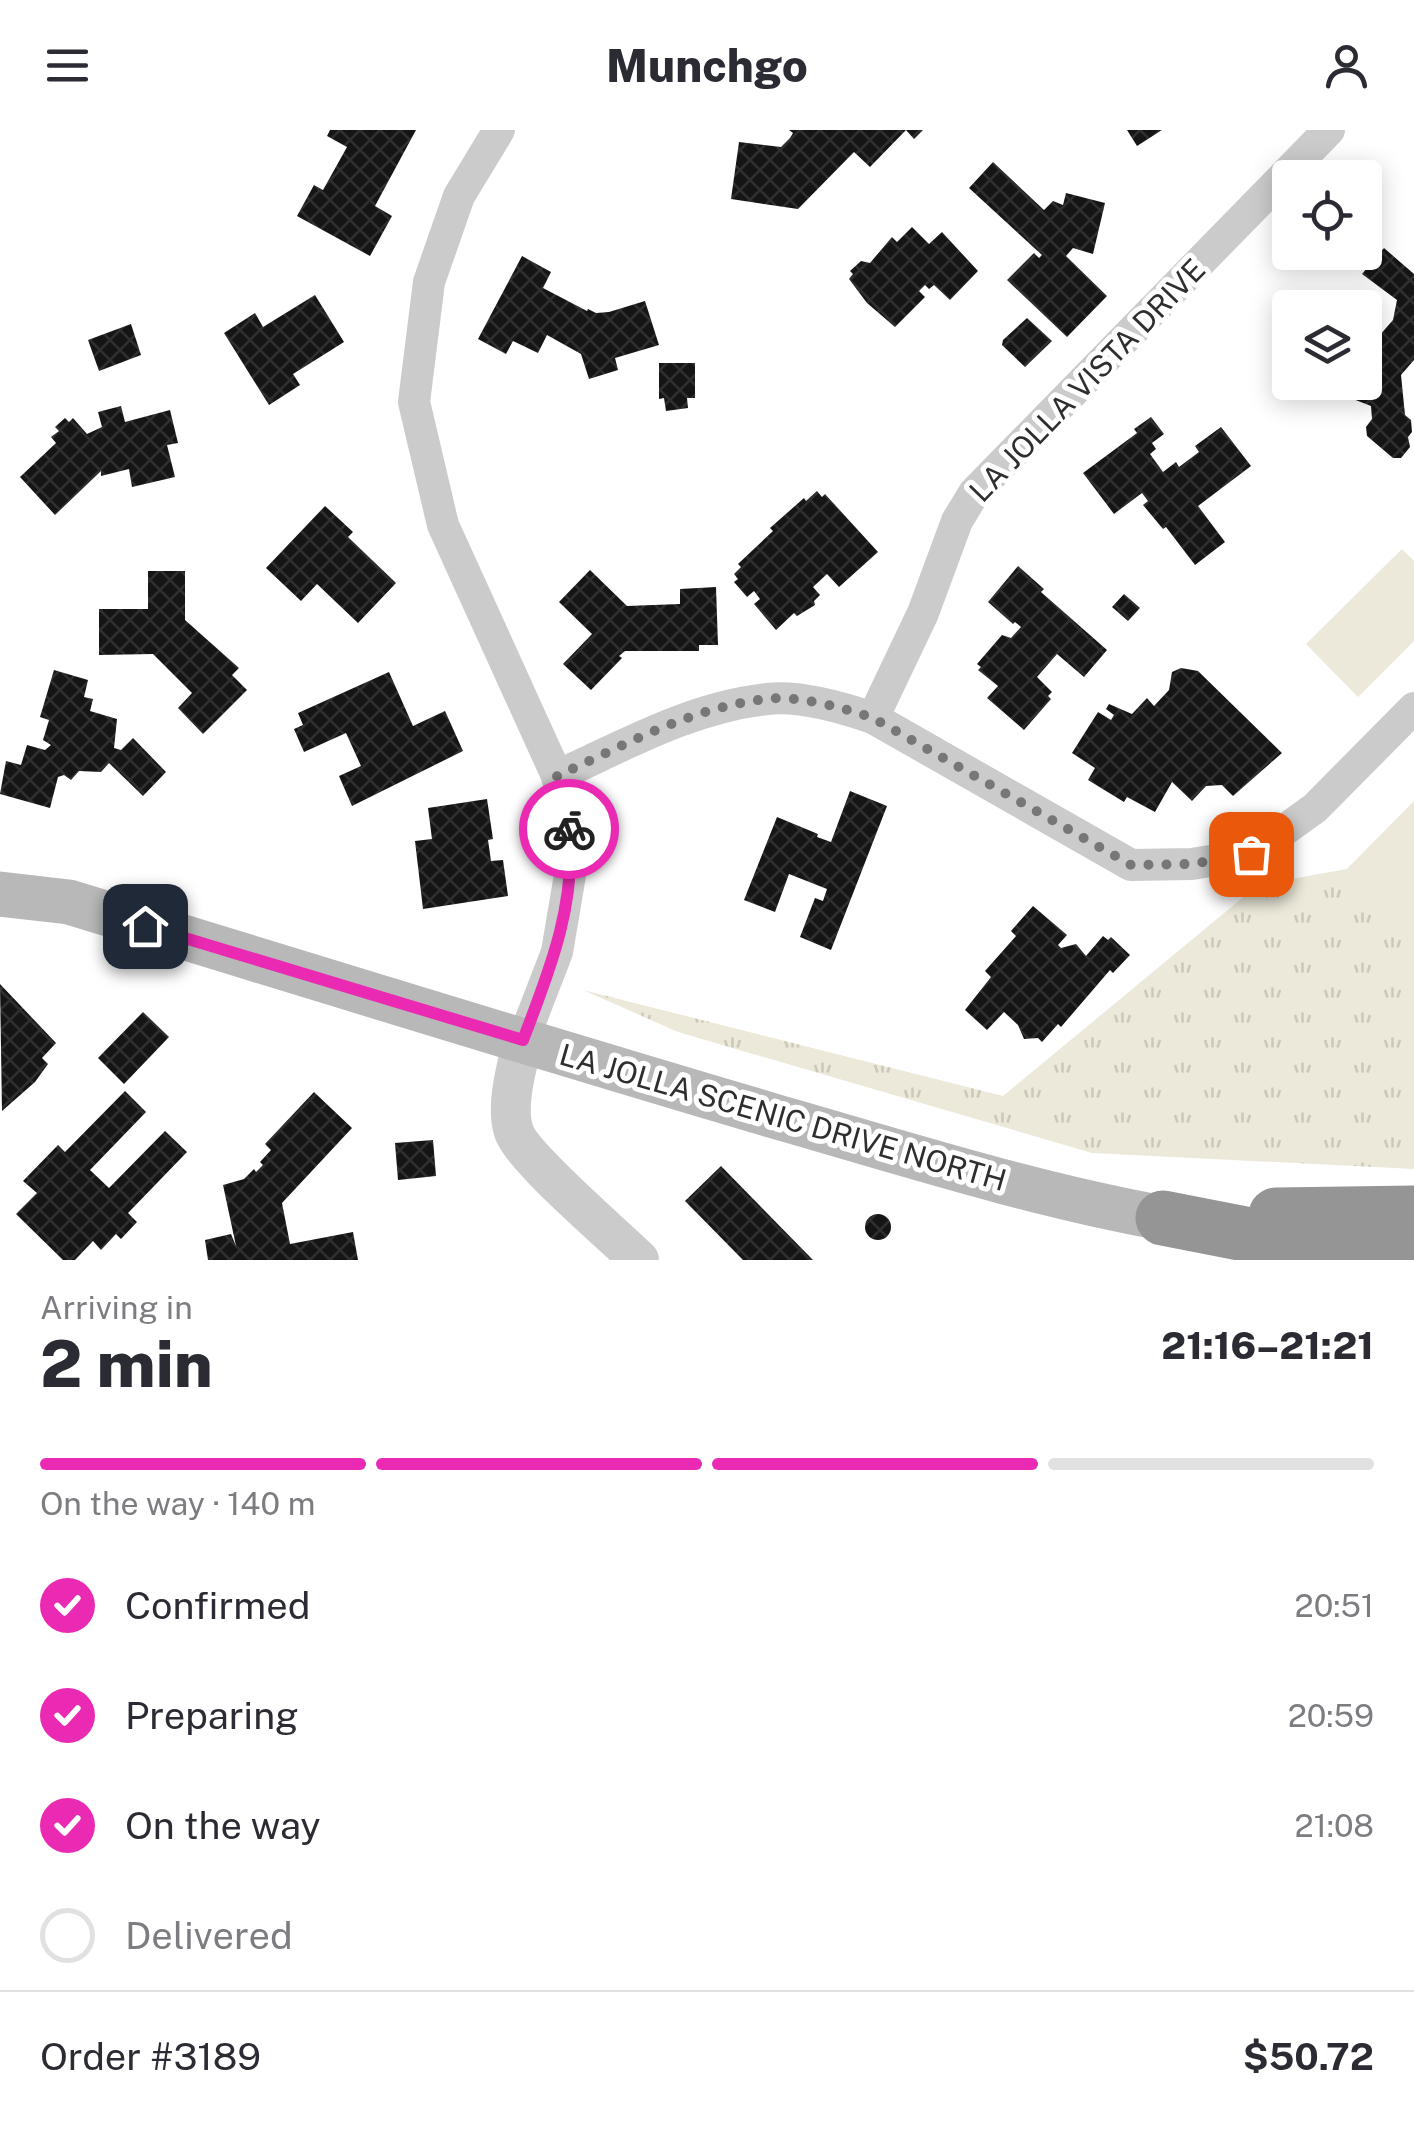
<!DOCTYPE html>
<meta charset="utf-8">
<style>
:root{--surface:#fff;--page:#f7f7f7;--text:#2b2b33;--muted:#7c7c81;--line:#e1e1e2;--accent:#ea2ab2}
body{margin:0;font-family:"Public Sans",sans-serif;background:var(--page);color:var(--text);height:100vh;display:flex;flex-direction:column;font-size:38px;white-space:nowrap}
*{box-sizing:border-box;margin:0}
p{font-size:32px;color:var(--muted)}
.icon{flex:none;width:55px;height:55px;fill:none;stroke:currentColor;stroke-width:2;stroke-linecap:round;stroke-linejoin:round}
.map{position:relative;height:1130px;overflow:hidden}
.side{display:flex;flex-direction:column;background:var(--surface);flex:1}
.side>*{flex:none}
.fabs{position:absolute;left:1272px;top:30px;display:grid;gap:20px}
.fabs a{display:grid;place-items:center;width:110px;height:110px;border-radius:10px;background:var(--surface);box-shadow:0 5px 25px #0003;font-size:50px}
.pin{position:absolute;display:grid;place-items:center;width:85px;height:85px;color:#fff;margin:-42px;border-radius:20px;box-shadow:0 5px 15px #0006}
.courier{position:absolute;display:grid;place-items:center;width:100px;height:100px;margin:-50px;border:8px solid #ea2ab2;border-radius:50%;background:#fff;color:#222;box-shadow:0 2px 12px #0007}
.head em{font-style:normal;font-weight:800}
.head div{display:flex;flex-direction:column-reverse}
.head{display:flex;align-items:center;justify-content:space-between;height:170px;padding:0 40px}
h1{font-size:65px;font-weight:800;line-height:75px}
.bar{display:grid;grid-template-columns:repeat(4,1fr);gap:15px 10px;align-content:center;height:120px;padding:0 40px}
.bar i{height:12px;border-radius:8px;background:var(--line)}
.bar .current{background:var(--accent)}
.bar p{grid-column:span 4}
.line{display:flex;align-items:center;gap:25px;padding:0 40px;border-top:2px solid var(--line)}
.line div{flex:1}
ol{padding:0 40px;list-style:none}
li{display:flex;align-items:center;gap:30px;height:110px}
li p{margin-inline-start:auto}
li .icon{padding:10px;border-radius:50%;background:var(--accent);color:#fff;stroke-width:4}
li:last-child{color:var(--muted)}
li i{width:55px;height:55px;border:5px solid var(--line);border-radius:50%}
header{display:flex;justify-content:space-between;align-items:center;height:130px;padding:0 40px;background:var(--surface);font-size:45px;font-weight:800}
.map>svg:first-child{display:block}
.grass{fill:url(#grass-tufts)}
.park{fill:#ece9da}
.building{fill:url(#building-cross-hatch)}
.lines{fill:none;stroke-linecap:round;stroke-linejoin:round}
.minor{stroke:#cbcbcb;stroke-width:32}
.tertiary{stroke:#cbcbcb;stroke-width:40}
.secondary{stroke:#b8b8b8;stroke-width:45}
.motorway{stroke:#959595;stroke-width:55}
.done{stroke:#777;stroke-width:10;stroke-dasharray:0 18}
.route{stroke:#ea2ab2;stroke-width:12}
.labels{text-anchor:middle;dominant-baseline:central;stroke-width:10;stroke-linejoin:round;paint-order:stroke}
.street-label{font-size:30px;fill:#2e2e2e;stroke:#fff}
</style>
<header><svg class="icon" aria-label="menu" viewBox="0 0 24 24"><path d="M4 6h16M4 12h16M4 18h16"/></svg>Munchgo<svg class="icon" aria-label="person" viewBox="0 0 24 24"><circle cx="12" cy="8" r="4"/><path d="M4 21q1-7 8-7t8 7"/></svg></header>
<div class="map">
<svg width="1414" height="1130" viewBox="0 0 1414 1130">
<defs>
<pattern id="grass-tufts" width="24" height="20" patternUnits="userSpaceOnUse" patternTransform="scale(2.5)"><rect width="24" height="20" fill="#ece9da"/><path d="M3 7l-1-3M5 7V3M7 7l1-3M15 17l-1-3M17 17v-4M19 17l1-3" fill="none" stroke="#cbc8bb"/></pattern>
<pattern id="building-cross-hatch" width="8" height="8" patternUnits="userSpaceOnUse" patternTransform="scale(2.5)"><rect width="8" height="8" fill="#151515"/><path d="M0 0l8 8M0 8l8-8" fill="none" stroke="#2f2f2f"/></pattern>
</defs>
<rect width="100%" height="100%" fill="#fff"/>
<polygon class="grass" points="1347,739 1405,796 1414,788 1414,1039 1092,1023 678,902 583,860 1003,966 1258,755"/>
<g class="park">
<polygon points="1402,419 1414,431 1414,511 1358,567 1306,514"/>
<polygon points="1414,671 1414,788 1405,797 1347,739"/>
</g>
<g class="building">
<polygon points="330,0 416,0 375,76 392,86 370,126 297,86 314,55 323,60 347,17 327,6"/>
<polygon points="789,0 923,0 914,9 906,0 870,37 854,22 798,79 731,69 739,12 781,17 790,8 793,3"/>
<polygon points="1127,0 1162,0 1137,16"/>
<polygon points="993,32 1044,80 1053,71 1063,75 1066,63 1105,73 1093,124 1073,118 1066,126 1107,166 1067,207 1007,150 1034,123 1039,128 1042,125 969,58"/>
<polygon points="912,97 929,114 942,102 978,141 950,170 934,155 929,159 925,155 919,161 925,167 895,197 867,173 849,149 853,144 850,141 861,131 870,133 892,107 897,112"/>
<polygon points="1384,118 1414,144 1414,230 1401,245 1405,285 1411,290 1412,302 1408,307 1410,317 1401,328 1393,328 1367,306 1366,297 1372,289 1371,276 1312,253 1365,252 1365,222 1393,190 1397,170 1362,144"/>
<polygon points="522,126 551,142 543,158 587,181 588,179 596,183 609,182 645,171 659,215 615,228 618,240 589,249 581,224 547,205 538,223 513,211 506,224 478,209"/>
<polygon points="315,165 344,212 293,244 300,255 269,275 224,203 255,183 263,197"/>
<polygon points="1027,188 1052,211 1025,237 1002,215 1003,210"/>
<polygon points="131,194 141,225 99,241 88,210"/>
<polygon points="659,233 695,233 695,268 687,268 688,278 666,281 664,268 659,269"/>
<polygon points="121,276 125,292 170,280 178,313 167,315 175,347 132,357 129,339 101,346 101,341 55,385 20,347 56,313 51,307 59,301 55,297 65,288 69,292 73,288 87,304 102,297 98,282"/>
<polygon points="1151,287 1164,304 1152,313 1156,319 1150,324 1163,342 1176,332 1179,337 1199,322 1195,316 1221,297 1251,336 1198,376 1225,412 1195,435 1166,397 1163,399 1143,375 1148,371 1142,363 1114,384 1083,343 1137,303 1134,299"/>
<polygon points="817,361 822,367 825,364 878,422 839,457 827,444 813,457 820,465 814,471 815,475 797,486 794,483 776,500 754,474 760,469 754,461 747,467 734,452 738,449 734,444 741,437 738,434 773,401 770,398 804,368 806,371"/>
<polygon points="325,376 353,402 348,407 396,453 358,493 317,454 301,471 266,438"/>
<polygon points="1018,436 1044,459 1041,462 1107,520 1084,547 1057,524 1037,547 1052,562 1048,566 1051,569 1024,600 987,568 998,556 978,540 981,537 977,534 1002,505 1011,508 1021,497 1015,492 1013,494 988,472"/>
<polygon points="590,440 627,476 680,474 680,459 716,457 718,515 699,515 699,521 625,521 619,526 622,528 591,560 563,534 592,504 559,472"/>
<polygon points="148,441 185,441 185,490 239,538 232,545 247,560 203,604 178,578 192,563 153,524 99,525 99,479 148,479"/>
<polygon points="1124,464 1140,478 1128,491 1112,477"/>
<polygon points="1181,538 1198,541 1282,623 1233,666 1222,655 1206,656 1192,671 1172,652 1155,682 1127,667 1124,672 1088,650 1095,638 1072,623 1098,582 1111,590 1114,585 1106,579 1109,574 1132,584 1147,568 1154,576 1169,560 1172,542"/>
<polygon points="54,540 88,550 84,567 93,569 90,581 117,589 114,618 121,620 133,608 166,642 143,666 109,633 101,642 79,641 71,650 64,645 58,647 50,678 0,664 6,631 21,635 27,615 45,620 51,615 43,610 49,590 40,587"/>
<polygon points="389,542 413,596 445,581 463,621 352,676 339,646 361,636 346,603 304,622 294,599 303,595 298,583"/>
<polygon points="850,661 887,676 831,820 800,807 815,768 823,771 827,759 789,744 775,782 744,770 777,687 818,704 817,707 831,712"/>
<polygon points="487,669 493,709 488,710 491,731 503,730 508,766 423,779 415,711 432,709 428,678"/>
<polygon points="1033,776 1067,805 1058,815 1061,818 1076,814 1086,826 1103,806 1108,810 1111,807 1130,825 1113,843 1110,840 1061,897 1058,894 1042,912 1038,908 1024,909 1018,895 1004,882 987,900 965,880 991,847 985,841 1016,806 1011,801"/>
<polygon points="0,854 56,913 42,928 48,934 35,952 2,981"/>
<polygon points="143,882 169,907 124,954 98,928"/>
<polygon points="125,961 146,982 90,1040 109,1058 165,1001 187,1022 128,1083 137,1092 121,1109 116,1104 101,1120 93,1111 75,1130 63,1130 16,1084 37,1063 23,1051 58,1015 65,1022"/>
<polygon points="314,962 352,998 282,1073 290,1114 353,1102 358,1130 208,1130 205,1110 231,1104 236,1116 223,1055 244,1049 254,1039 256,1042 263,1035 260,1032 271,1020 265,1014"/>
<polygon points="433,1010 436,1046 398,1050 395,1013"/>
<polygon points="721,1036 813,1130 743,1130 685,1071"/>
<circle cx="878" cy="1097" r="13"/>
</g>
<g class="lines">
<g class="minor">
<polyline points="499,0 459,66 429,152 414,272 443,395 557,646 570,702 570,745 557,822 523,910"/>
<polyline points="873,588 923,483 957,391 974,363 1329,0"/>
<path d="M557,646C625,615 692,577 767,569C798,565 844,578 873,588L1131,735L1192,734L1251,724L1315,678L1414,578"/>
</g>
<path class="tertiary" d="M523,910C517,936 505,976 514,1002C523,1028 615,1106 639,1130"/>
<path class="secondary" d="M0,764L69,772C304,844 539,917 774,986C903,1023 1031,1064 1163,1088"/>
<g class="motorway">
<polyline points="1276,1085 1414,1083"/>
<polyline points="1163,1088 1332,1121 1414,1123"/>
</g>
</g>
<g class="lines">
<path class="done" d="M569,699L557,646C625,615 692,577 767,569C798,565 844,578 873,588L1131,735L1192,734L1251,724"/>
<path class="route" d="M145,796L523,910C549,842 577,773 569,699"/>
</g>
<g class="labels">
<g class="street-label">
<text transform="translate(1087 250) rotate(-46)">LA JOLLA VISTA DRIVE</text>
<text transform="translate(783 987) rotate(16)">LA JOLLA SCENIC DRIVE NORTH</text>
</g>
</g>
</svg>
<div class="fabs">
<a><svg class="icon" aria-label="locate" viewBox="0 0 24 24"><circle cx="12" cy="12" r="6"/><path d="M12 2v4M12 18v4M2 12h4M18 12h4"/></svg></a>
<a><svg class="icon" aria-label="layers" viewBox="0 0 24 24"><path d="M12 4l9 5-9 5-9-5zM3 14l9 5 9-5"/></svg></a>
</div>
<div class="pin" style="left:1251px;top:724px;background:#ea580c"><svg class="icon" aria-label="bag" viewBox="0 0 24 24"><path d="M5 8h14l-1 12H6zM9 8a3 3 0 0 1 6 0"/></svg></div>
<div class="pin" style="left:145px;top:796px;background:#1f2937"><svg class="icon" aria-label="home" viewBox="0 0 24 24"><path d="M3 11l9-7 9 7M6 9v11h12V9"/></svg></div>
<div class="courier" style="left:569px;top:699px"><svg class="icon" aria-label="bike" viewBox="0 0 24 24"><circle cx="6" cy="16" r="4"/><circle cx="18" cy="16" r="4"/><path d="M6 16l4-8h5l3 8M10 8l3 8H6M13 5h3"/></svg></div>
</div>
<section class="side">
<div class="head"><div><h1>2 min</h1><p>Arriving in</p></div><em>21:16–21:21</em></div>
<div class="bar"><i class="current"></i><i class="current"></i><i class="current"></i><i></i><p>On the way · 140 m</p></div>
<ol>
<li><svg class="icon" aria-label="check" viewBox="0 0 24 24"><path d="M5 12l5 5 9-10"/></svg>Confirmed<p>20:51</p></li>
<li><svg class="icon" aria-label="check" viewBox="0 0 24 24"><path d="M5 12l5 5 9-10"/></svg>Preparing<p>20:59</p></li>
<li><svg class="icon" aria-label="check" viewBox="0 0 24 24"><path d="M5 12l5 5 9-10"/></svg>On the way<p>21:08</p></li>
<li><i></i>Delivered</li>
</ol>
<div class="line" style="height:130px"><div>Order #3189</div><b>$50.72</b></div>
</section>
